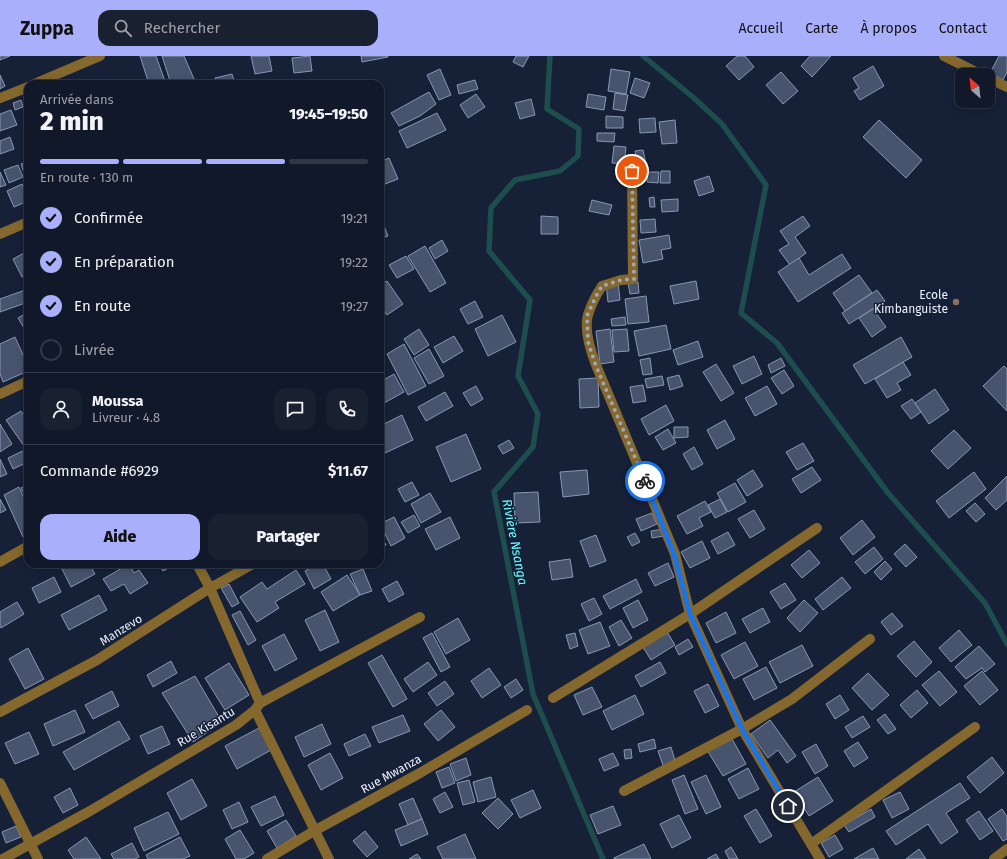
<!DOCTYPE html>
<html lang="fr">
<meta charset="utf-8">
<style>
:root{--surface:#101829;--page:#192131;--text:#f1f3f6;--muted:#9ca0a8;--line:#303746;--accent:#aaaffb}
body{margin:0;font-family:"Fira Sans",sans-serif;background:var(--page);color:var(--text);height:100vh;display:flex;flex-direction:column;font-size:15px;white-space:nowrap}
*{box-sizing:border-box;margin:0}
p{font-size:13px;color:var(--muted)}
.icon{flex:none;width:22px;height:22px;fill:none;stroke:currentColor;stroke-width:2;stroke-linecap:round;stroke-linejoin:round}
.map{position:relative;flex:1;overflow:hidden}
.details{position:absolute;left:24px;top:24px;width:360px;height:488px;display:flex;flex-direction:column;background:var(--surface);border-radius:12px;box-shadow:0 2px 10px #0003,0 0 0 1px var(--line)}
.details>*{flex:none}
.needle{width:26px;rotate:332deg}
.tools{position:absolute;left:955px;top:12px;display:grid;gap:8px}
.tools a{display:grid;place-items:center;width:40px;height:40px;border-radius:8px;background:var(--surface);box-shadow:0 2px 10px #0003,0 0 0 1px var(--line);font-size:20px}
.pin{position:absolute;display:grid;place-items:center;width:34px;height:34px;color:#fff;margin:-17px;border:2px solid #fff;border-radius:50%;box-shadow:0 1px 4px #0007}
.courier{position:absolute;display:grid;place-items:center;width:40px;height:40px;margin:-20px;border:3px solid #1a73e8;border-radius:50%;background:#fff;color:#222;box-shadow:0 1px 5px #0007}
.overview em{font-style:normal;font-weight:800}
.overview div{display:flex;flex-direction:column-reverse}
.overview{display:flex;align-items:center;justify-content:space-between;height:68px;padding:0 16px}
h1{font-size:26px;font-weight:800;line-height:30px}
.bar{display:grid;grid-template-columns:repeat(4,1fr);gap:6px 4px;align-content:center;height:48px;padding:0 16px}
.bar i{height:5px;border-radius:3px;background:var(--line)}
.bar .current{background:var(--accent)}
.bar p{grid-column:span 4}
.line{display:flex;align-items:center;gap:10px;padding:0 16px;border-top:1px solid var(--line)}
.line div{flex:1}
.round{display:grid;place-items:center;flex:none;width:42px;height:42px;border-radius:12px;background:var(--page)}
ol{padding:0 16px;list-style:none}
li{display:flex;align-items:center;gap:12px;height:44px}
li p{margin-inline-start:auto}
li .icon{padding:4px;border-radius:50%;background:var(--accent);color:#111;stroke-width:4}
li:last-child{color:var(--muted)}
li i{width:22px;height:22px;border:2px solid var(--line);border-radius:50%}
.button{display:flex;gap:8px;margin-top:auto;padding:8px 16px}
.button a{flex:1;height:46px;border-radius:12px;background:var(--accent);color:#111;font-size:16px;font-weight:800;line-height:46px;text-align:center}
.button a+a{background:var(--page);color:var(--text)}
header{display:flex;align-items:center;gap:24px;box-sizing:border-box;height:56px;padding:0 20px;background:var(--accent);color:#111}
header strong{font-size:19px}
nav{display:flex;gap:22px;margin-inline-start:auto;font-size:14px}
.search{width:280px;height:36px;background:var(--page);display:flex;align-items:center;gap:10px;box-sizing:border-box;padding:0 14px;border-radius:12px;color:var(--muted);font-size:15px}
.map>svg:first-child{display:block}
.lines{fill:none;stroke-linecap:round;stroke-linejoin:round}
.stream{stroke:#1e4d4e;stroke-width:5.5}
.building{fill:#48546e;stroke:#8997b4}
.street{stroke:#84682e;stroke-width:10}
.done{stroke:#a0a7b8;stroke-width:4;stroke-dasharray:0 7.2}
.route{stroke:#1a73e8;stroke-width:5}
.education-dot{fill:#8d6e63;stroke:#162037;stroke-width:1.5}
.labels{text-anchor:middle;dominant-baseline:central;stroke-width:3;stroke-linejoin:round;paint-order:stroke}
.poi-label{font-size:12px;fill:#eaf0fd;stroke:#162037;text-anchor:end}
.street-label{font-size:12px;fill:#eaf0fd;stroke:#162037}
.water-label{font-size:13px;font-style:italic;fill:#68fcff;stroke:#162037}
</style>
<header>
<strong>Zuppa</strong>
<div class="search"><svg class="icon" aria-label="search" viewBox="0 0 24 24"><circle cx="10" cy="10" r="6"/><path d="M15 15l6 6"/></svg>Rechercher</div>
<nav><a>Accueil</a><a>Carte</a><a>À propos</a><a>Contact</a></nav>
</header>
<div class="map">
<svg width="1007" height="803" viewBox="0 0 1007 803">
<rect width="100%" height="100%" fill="#162037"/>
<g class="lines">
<g class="stream">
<polyline points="550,0 547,53 579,73 578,100 560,115 515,124 491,152 489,195 530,244 518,320 538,358 533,391 494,436 533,638 603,803"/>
<polyline points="643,0 694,42 722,68 766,129 741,257 777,287 888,437 985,547 1007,588"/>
</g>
</g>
<g class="building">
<polygon points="0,0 10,0 0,4"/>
<polygon points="140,0 156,0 166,28 149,28"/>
<polygon points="162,0 184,0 194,23 181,28 171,28"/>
<polygon points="251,0 269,0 272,15 255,18"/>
<polygon points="310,0 312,15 294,17 292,2"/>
<polygon points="361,0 388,0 388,1 362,6"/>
<polygon points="516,0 529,0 523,11 513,6"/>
<polygon points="737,0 745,0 754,11 739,24 726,10"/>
<polygon points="810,0 831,0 812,21 801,10"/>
<polygon points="999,0 1007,0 1007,16 1003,24 990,17"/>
<polygon points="873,10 884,30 860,44 854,35 859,32 853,22"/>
<polygon points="440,13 451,39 439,44 427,19"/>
<polygon points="611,13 630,16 626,38 608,35"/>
<polygon points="781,16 798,35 783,48 766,29"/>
<polygon points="232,18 235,28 216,28 215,22"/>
<polygon points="0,19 5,30 0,33"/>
<polygon points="635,22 650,27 644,42 630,37"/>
<polygon points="475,24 478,33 459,38 457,29"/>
<polygon points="429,36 436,48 420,60 399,70 391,57"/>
<polygon points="615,37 628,39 625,55 613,53"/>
<polygon points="476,38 485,51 468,62 460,49"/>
<polygon points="588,38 606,41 604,54 586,51"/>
<polygon points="531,43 535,59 520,63 515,47"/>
<polygon points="21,44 23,51 15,54 13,47"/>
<polygon points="11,54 17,69 0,75 0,58"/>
<polygon points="437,57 446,74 407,92 399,75"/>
<polygon points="606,60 623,61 623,72 606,72"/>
<polygon points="655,62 656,76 640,77 639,63"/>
<polygon points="675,64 677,87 662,88 659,66"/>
<polygon points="879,64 922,104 906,122 863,81"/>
<polygon points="28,71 28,81 25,72"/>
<polygon points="597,77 615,77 614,86 597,85"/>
<polygon points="10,81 14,93 0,98 0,85"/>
<polygon points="614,90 626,91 624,108 612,107"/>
<polygon points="643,94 646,108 638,109 635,95"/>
<polygon points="389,102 398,123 380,130 380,106"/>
<polygon points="28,106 28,129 21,108"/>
<polygon points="18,109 23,121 9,127 4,114"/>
<polygon points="661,115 670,115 670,127 660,127"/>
<polygon points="0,116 6,129 0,131"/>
<polygon points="647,116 659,116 658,127 647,126"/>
<polygon points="709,120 714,135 699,140 694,125"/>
<polygon points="22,128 28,142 28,145 14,151 7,135"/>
<polygon points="654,141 655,151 650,151 649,142"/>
<polygon points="678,143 678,155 662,156 661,144"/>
<polygon points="592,144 612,149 609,159 589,155"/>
<polygon points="380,160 388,180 380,183"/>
<polygon points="541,160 558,161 558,178 541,178"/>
<polygon points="803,160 810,170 795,181 806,197 790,209 779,194 789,188 780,175"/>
<polygon points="655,163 656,176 641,177 640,164"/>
<polygon points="669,179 671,192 661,194 663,203 643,207 639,184"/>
<polygon points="442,184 448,195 435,203 429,192"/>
<polygon points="425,190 446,227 430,236 408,200"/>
<polygon points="28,195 28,217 22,221 13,203"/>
<polygon points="842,198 851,212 798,246 778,216 799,202 809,219"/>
<polygon points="406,200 414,213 397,222 389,209"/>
<polygon points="859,219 872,237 845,255 833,237"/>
<polygon points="387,225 403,248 387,259 380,250 380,229"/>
<polygon points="696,225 699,243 674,248 670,230"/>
<polygon points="618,226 620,244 608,246 606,228"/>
<polygon points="638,226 639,237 630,238 628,227"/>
<polygon points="28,233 28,246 0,256 0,243"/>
<polygon points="877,234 885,245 849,268 842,257"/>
<polygon points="646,240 649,266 628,268 625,243"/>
<polygon points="475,245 483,261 468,268 460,253"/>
<polygon points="873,253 886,271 872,281 859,262"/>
<polygon points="28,256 28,270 24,272 18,262"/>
<polygon points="502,259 516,286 488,300 475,273"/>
<polygon points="625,261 626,269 612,270 611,263"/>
<polygon points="666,269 671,293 639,300 634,275"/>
<polygon points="419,273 429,289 414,299 404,283"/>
<polygon points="610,273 614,306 600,308 596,275"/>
<polygon points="627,273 629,295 614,296 612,274"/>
<polygon points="454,280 463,295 443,307 434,291"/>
<polygon points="15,281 28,310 28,315 3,326 0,318 0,288"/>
<polygon points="901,281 912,301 865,328 853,309"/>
<polygon points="698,285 703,301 678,309 673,294"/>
<polygon points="404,288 426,330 408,339 387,298"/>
<polygon points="429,293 444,320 429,328 414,302"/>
<polygon points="754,300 762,318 742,328 733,310"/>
<polygon points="650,302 652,318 643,319 640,304"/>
<polygon points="781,302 785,310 771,317 768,309"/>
<polygon points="903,306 911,319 897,327 901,334 887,342 875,323"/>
<polygon points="716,308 734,337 721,345 703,316"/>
<polygon points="1004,310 1007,313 1007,355 983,330"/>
<polygon points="784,314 794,330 782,338 771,322"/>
<polygon points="394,318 404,336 384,347 380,341 380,326"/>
<polygon points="679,319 683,330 670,334 667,322"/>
<polygon points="662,320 664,329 647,332 645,323"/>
<polygon points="598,322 599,351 580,352 579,323"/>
<polygon points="643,329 646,345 633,347 630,331"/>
<polygon points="476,330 483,343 471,350 463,337"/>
<polygon points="767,330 777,348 755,360 745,342"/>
<polygon points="935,333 949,354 929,368 915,347"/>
<polygon points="445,336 453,350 426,365 418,351"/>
<polygon points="912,343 921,356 911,363 901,350"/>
<polygon points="666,349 674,365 649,379 641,363"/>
<polygon points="21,355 28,366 28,387 24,390 6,364"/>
<polygon points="402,359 413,384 385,397 380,385 380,370"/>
<polygon points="725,364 735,383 717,393 707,374"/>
<polygon points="0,368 12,388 0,396"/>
<polygon points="674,371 688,371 688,381 674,382"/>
<polygon points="668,373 676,387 663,394 655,381"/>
<polygon points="954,374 971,392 948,413 931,395"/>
<polygon points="466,378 481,413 451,426 436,391"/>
<polygon points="509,384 514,392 503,398 498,390"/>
<polygon points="803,387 814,405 797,414 786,396"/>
<polygon points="694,391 703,408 692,414 683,398"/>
<polygon points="27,393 28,406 13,413 8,402"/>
<polygon points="0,403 7,418 0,421"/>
<polygon points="812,411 821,424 801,437 792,423"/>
<polygon points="587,414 589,438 563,441 560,416"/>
<polygon points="753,414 763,430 747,440 737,424"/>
<polygon points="974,416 986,433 949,462 936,445"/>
<polygon points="1007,420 1007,444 996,454 985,442"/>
<polygon points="412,426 419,439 405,446 398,433"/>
<polygon points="735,427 746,446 728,456 717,437"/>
<polygon points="28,428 28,446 21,432"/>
<polygon points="19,431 28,451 28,478 23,481 4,439"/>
<polygon points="538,436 540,466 515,467 514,437"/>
<polygon points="430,437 441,456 421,467 411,448"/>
<polygon points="0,443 6,454 0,457"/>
<polygon points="720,443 727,456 715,462 708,449"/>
<polygon points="705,445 711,456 699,462 703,470 687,478 677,460"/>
<polygon points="975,447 985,458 976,466 966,455"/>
<polygon points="754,454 765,473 750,482 738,463"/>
<polygon points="652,457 657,468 641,475 636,463"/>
<polygon points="414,459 420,470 408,477 401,466"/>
<polygon points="394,461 405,482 391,490 380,468"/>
<polygon points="450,461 460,482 436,494 425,473"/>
<polygon points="862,464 875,481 853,499 840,482"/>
<polygon points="663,473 664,480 652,482 651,475"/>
<polygon points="728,476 735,489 718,498 711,485"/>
<polygon points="635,477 640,486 632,490 627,481"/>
<polygon points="380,478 386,489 380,492"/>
<polygon points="596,479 606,505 590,511 580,485"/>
<polygon points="702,485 710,502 690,512 681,496"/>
<polygon points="905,488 917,501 906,511 894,498"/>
<polygon points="874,491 883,503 865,518 855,506"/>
<polygon points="809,494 820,507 802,522 791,509"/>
<polygon points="570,503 573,521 552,524 549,506"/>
<polygon points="885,505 892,513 881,524 874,516"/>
<polygon points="668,507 674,521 655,530 648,517"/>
<polygon points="72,508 89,508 95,518 71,531 62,513"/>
<polygon points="129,508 134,517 139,514 148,527 130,538 124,528 111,535 103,523"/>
<polygon points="159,508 176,508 163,515"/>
<polygon points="318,508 323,508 331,523 314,533 305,515"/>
<polygon points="363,513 372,535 360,539 350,518"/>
<polygon points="296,514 305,528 275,546 279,552 257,566 240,541 262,526 267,533"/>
<polygon points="347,519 360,539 333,555 321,536"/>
<polygon points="54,521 61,536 39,547 32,532"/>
<polygon points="842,521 851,532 823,554 815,543"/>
<polygon points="636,523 642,536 610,553 603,540"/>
<polygon points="397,525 404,538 389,546 382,533"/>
<polygon points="785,527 796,544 781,553 770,536"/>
<polygon points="229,528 239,547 232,551 221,532"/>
<polygon points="99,539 107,554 69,574 61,559"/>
<polygon points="594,542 602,558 589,565 581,548"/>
<polygon points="638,544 648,564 633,572 623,552"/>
<polygon points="804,544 818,557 800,576 787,562"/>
<polygon points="17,546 24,558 1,572 0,570 0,556"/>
<polygon points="763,552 770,566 750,577 742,563"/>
<polygon points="325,554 339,586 320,595 305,564"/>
<polygon points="240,555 256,584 248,589 232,559"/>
<polygon points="726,556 736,577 716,587 706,567"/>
<polygon points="892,557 903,570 891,579 881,566"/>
<polygon points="458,562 470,584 446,598 434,576"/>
<polygon points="621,564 632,582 619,590 609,571"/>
<polygon points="600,566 610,590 588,598 579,574"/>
<polygon points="959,574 972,589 951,606 939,592"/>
<polygon points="667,576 675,589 651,604 643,591"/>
<polygon points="432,577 450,611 441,616 423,582"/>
<polygon points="575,577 578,590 570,593 566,579"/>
<polygon points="284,578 297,603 275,615 262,590"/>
<polygon points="688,583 693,591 679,599 675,591"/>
<polygon points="914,585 932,606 916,621 897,600"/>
<polygon points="745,586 758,610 734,623 721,599"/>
<polygon points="802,589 813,610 780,627 769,606"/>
<polygon points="979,590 995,608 985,616 982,612 966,623 955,611"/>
<polygon points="28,592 44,623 25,633 9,603"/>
<polygon points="382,599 407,643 393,651 368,607"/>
<polygon points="171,605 177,617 153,631 147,619"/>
<polygon points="428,606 437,619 413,636 404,623"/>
<polygon points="660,606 666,617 641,631 635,620"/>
<polygon points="229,607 249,639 225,654 205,622"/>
<polygon points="766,611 777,632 754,644 743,623"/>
<polygon points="489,612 501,629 482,642 471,625"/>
<polygon points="939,615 957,636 940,650 922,629"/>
<polygon points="982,615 998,634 980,649 964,630"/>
<polygon points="868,617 889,639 872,654 852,632"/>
<polygon points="195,620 222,666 193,686 162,637"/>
<polygon points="516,623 523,634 511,642 504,631"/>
<polygon points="445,625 454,638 437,650 428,637"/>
<polygon points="708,628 719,650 705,657 694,635"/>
<polygon points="592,631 602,651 583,659 574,639"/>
<polygon points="917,634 928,647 911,662 900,649"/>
<polygon points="112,635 119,650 93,663 85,649"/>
<polygon points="635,639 644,658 612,674 603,655"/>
<polygon points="840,639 849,654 835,663 826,648"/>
<polygon points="75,654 85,676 53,690 44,668"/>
<polygon points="441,654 455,671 438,685 424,668"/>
<polygon points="885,658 896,673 888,678 877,664"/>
<polygon points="403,659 410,675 379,687 372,671"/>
<polygon points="863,660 870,671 852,682 845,671"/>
<polygon points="770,664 796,700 787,707 778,694 768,702 751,678"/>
<polygon points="119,665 130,683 74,714 63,696"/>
<polygon points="322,668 331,688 304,701 295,681"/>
<polygon points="162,670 170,688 148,698 140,680"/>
<polygon points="259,672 271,694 237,713 225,690"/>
<polygon points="29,676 39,698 15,708 5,687"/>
<polygon points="365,678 371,690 349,700 344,688"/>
<polygon points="731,681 746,708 723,720 707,694"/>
<polygon points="654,683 656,692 640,696 638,688"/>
<polygon points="858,686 868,702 854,711 844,695"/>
<polygon points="816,688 828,710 815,718 802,696"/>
<polygon points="671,691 676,708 664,712 658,695"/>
<polygon points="631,693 632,702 625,703 624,694"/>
<polygon points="330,697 343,722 321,734 308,709"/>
<polygon points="613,697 619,709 604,715 599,703"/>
<polygon points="992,701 1004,717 980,737 967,721"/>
<polygon points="466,702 471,719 456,725 450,708"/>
<polygon points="449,711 455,727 442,732 436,716"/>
<polygon points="748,712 759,733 739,743 728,723"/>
<polygon points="684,719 698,753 685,758 672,724"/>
<polygon points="706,719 721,751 706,758 691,726"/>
<polygon points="491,721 496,741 478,746 473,726"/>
<polygon points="818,721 833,745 809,760 794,736"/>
<polygon points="192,723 207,750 181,764 167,737"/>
<polygon points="469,724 475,746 463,749 457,727"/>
<polygon points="960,727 970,742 946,757 958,776 941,788 928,768 896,789 886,775"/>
<polygon points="70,732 78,749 63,757 54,741"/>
<polygon points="533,734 541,752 520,762 511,744"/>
<polygon points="445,736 453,751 440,757 433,743"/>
<polygon points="900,736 909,753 892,762 883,744"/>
<polygon points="275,740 284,759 261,770 251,751"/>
<polygon points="413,742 422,763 408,769 399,748"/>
<polygon points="498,742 513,758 498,773 482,757"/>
<polygon points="239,746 248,766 232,773 223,754"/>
<polygon points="613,750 621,769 598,778 590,759"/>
<polygon points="756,753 772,780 760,787 744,760"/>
<polygon points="871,753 875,761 849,776 844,769"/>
<polygon points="1002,753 1007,761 1007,783 1003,785 988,763"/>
<polygon points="979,755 993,775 980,784 966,764"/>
<polygon points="168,756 179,778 144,795 134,772"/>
<polygon points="679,759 691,782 672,792 660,768"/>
<polygon points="422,763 428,778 401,790 395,774"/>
<polygon points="286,764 296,780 277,792 267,775"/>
<polygon points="16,770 21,781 6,787 2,776"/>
<polygon points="240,774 254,797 244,803 236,803 225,783"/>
<polygon points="365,775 378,791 367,801 353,785"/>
<polygon points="465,778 476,803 443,803 437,791"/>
<polygon points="835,779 843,793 829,801 821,787"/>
<polygon points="86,781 101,803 74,803 68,794"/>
<polygon points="180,781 190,800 183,803 148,803 146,799"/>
<polygon points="132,787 139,801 135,803 114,803 111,798"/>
<polygon points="644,788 651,803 614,803 614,802"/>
<polygon points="731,791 738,803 729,803 725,795"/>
<polygon points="873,792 879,803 854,803"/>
<polygon points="919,793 926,803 906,803"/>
<polygon points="417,798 421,803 409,803"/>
<polygon points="716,798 719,803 707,803"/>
</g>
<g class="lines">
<g class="street">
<polyline points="944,0 982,19"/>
<polyline points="988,22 1007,31"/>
<polyline points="34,28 100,0"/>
<polyline points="0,42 28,31"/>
<path d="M632,115L633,223L621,224L602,230C596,239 591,249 588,259C584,273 591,296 596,309L675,498L690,558L742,673L820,803"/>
<polyline points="0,178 28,166"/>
<polyline points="0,338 28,325"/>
<polyline points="0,506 28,490"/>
<polyline points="197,508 210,532 260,647"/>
<polyline points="553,642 690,558 817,472"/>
<polyline points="255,654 329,803"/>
<polyline points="0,656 97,604 210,532 253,508"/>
<polyline points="0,727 38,803"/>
<polyline points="624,735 742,673 792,643 870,583"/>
<polyline points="811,788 975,671"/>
<polyline points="3,803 90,755 236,669 255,654 260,647 420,561"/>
<polyline points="267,803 314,775 420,717 527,654"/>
<polyline points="994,803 1007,793"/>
</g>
</g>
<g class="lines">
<polyline class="done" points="632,115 634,223 621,224 602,230 596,240 587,260 588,286 596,310 645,425"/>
<polyline class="route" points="645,425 674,498 690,558 742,673 788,750"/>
</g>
<circle class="education-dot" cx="956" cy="246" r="4"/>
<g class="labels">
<g class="poi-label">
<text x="948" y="239">Ecole<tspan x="948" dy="14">Kimbanguiste</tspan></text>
</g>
<g class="street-label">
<text transform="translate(121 574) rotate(-32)">Manzevo</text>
<text transform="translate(206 671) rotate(-31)">Rue Kisantu</text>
<text transform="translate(391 718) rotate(-29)">Rue Mwanza</text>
</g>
<g class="water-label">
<text transform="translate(515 486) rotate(79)">Rivière Nsanga</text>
</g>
</g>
</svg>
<div class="tools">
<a><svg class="needle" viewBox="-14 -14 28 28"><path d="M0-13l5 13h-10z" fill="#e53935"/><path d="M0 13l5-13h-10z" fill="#9ca0a8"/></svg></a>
</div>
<div class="pin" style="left:632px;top:115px;background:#ea580c"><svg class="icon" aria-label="bag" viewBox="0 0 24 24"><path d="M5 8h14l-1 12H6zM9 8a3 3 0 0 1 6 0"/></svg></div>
<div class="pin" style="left:788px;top:750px;background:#1f2937"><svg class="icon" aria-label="home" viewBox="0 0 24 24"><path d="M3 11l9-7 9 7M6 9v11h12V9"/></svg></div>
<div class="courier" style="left:645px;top:425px"><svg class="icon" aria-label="bike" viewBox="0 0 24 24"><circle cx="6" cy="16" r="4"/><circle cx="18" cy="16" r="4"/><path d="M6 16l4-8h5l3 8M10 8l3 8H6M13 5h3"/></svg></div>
<section class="details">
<div class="overview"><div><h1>2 min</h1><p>Arrivée dans</p></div><em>19:45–19:50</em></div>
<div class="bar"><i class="current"></i><i class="current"></i><i class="current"></i><i></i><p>En route · 130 m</p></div>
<ol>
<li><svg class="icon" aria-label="check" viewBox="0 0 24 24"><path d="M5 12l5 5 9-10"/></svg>Confirmée<p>19:21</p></li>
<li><svg class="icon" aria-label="check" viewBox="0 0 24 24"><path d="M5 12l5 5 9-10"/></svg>En préparation<p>19:22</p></li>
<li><svg class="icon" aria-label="check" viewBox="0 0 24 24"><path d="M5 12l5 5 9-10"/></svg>En route<p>19:27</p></li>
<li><i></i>Livrée</li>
</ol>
<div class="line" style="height:72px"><a class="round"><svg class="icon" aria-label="person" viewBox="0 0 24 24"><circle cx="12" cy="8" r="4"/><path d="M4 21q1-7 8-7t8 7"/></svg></a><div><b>Moussa</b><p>Livreur · 4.8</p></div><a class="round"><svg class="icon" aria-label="chat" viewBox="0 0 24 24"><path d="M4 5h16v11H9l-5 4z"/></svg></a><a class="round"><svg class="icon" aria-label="phone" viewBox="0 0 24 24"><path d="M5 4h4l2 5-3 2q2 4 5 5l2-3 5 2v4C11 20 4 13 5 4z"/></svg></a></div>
<div class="line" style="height:52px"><div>Commande #6929</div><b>$11.67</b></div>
<div class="button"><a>Aide</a><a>Partager</a></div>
</section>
</div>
